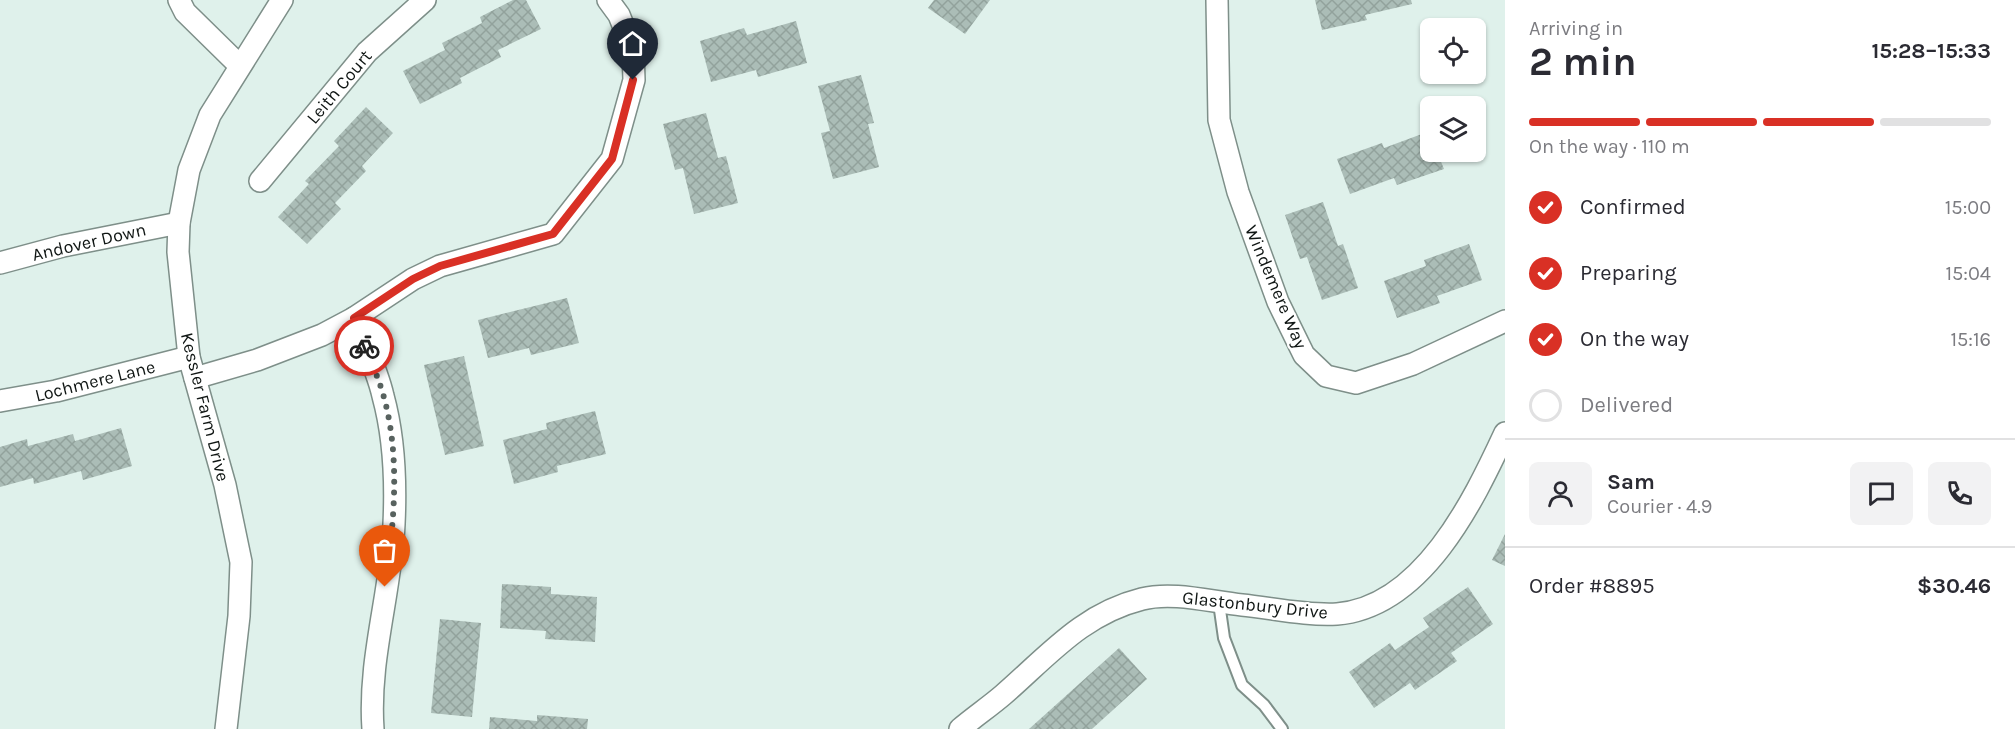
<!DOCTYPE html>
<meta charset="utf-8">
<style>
:root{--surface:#fff;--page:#f2f2f3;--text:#2b2b33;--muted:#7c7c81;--line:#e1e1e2;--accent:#d93025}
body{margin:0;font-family:Karla,sans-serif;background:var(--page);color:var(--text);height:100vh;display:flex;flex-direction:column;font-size:22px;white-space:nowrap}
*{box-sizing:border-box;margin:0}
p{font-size:20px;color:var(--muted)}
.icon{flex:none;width:33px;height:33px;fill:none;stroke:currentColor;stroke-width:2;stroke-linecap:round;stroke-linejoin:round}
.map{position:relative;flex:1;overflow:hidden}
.sheet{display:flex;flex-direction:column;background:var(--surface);width:510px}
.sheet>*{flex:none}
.fabs{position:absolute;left:1420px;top:18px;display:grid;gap:12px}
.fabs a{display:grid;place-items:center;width:66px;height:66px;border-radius:9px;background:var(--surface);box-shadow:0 2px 4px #0004;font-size:30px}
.pin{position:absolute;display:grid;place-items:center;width:51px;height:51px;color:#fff;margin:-62px -26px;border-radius:50% 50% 50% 0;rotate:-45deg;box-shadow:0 0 6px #0007}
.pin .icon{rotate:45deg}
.courier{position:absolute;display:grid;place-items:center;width:60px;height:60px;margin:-30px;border:4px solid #d93025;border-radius:50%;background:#fff;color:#222;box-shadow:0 2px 8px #0007}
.head em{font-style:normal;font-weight:700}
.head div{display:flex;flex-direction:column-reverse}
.head{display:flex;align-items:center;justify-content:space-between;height:102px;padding:0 24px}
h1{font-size:39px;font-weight:700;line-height:45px}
.bar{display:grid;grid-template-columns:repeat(4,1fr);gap:9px 6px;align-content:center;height:72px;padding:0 24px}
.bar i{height:8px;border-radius:4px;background:var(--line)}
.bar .selected{background:var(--accent)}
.bar p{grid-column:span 4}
.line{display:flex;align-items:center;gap:15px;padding:0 24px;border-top:2px solid var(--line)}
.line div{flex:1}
.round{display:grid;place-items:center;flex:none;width:63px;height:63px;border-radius:9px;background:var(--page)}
ol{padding:0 24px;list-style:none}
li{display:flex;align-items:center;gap:18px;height:66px}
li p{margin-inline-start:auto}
li .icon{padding:6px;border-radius:50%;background:var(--accent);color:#fff;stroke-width:4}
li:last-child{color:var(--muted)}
li i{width:33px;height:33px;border:3px solid var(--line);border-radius:50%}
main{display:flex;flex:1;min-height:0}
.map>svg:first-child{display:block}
.building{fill:url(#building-cross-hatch)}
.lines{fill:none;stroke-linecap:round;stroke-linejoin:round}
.service-casing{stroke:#7e8f89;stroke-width:14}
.minor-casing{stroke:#7e8f89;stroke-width:24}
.service{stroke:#fff;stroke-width:10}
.minor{stroke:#fff;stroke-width:21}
.done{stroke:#58625f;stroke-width:6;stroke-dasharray:0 10.8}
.route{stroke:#d93025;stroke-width:8}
.labels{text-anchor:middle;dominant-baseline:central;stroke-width:4.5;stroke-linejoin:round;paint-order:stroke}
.street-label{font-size:18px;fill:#0f1513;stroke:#fff}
</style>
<main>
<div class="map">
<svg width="1505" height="729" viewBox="0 0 1505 729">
<defs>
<pattern id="building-cross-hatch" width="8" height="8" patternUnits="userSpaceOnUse" patternTransform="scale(1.5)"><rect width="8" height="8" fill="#abbdb7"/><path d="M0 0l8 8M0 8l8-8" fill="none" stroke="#92a29c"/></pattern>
</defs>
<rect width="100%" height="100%" fill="#dff1eb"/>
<g class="building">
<polygon points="513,0 526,0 541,29 498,50 501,57 460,78 462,83 420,104 403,71 445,50 442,43 482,23 480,17"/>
<polygon points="934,0 990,0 965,34 928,8"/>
<polygon points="1315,0 1411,0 1412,4 1365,15 1367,20 1322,30"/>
<polygon points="796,21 807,63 758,77 756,70 711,82 700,41 744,28 747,35"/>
<polygon points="861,75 874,123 868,124 879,167 833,179 821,133 830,131 818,86"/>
<polygon points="366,107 393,133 362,166 366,171 335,203 341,209 307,244 278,217 309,184 305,181 339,146 334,141"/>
<polygon points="706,113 718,158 726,156 738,203 694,214 683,168 675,170 663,124"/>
<polygon points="1430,131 1431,152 1437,152 1444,169 1397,185 1394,178 1350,194 1337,159 1382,143 1384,148"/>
<polygon points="1323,202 1338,246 1343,244 1358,288 1322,300 1307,257 1300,259 1285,215"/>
<polygon points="1469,244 1482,280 1437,296 1440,303 1397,318 1384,281 1426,266 1424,260"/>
<polygon points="567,298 579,343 531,355 529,348 488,358 478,320"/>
<polygon points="464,356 484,446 445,455 424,365"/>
<polygon points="595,411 606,454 557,466 558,472 514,484 503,440 547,429 546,423"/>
<polygon points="121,428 132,466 83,480 81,471 34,484 33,478 0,487 0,447 27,439 28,446 73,434 75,441"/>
<polygon points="1505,534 1505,566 1492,560"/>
<polygon points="502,584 551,587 551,594 597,597 595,642 545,639 546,631 500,628"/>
<polygon points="1468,587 1493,624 1451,653 1457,661 1415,690 1410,683 1374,708 1349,672 1390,643 1395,650 1429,627 1423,618"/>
<polygon points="440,619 481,623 472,717 431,713"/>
<polygon points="1119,648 1147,679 1092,729 1029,729"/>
<polygon points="537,715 588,719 587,729 489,729 490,717 537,721"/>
</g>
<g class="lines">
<defs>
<polyline id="service" points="1219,603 1224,638 1242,685 1264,705 1282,729"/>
<g id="minor">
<polyline points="179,0 185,12 239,65"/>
<polyline points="1217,0 1219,120 1238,192 1278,302 1304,355 1326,376 1356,383 1413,364 1505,321"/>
<polyline points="260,181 367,52 425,0"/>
<polyline points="0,263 63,246 179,223"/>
<path d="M354,318C364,344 377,369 383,396C394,436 396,482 394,524C391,593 368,659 373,729"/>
<polyline points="195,378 257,360 322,335 354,318 413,279 440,266 553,234 612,159 634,80 633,50 619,15 608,0"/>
<polyline points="0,401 56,391 189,357"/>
<polyline points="226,729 239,616 241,562 225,485 189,357 178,252 179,223 189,170 210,115 282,0"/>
<path d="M960,729C974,717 989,707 1003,695C1048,656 1082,614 1142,599C1173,591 1211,602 1242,605C1271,608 1308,616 1337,614C1422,607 1473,502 1505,433"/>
</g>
</defs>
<use href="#service" class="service-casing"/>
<use href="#minor" class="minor-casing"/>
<use href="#service" class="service"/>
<use href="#minor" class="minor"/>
</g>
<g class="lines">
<path class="done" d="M364,346C371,361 378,377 383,394C401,456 394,524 385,587"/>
<polyline class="route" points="364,346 354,318 413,279 440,266 553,234 612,159 633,80"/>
</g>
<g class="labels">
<g class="street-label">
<text transform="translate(339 87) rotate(-50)">Leith Court</text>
<text transform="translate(89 242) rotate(-13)">Andover Down</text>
<text transform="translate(1276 287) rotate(67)">Windemere Way</text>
<text transform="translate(95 381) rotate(-14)">Lochmere Lane</text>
<text transform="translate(205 407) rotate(76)">Kessler Farm Drive</text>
<text transform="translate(1255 605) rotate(6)">Glastonbury Drive</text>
</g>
</g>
</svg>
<div class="fabs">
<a><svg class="icon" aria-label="locate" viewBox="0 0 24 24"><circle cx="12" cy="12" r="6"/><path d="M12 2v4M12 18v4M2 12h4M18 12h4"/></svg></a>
<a><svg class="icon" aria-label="layers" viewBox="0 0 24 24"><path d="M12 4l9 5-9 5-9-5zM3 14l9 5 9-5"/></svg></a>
</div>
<div class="pin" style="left:385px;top:587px;background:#ea580c"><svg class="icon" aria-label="bag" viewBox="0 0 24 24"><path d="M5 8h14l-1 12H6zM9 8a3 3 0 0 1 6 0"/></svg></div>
<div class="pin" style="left:633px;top:80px;background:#1f2937"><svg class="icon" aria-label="home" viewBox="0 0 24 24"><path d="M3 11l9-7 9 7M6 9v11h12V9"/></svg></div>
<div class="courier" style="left:364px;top:346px"><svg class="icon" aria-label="bike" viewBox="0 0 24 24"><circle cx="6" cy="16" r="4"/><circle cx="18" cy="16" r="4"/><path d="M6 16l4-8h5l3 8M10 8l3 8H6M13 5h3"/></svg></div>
</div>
<section class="sheet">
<div class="head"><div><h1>2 min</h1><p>Arriving in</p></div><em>15:28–15:33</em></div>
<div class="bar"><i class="selected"></i><i class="selected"></i><i class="selected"></i><i></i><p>On the way · 110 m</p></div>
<ol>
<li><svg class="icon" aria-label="check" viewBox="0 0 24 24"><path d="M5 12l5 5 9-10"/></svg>Confirmed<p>15:00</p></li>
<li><svg class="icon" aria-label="check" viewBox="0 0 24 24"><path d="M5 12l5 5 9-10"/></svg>Preparing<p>15:04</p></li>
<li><svg class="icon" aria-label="check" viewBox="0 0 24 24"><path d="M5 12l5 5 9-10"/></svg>On the way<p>15:16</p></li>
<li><i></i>Delivered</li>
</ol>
<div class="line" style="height:108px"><a class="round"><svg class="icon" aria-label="person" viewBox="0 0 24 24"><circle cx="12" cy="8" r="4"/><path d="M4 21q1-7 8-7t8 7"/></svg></a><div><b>Sam</b><p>Courier · 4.9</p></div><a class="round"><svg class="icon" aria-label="chat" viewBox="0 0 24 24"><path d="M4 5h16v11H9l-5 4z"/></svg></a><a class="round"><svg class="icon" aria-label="phone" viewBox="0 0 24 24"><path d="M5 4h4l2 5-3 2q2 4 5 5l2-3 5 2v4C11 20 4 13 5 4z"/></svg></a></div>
<div class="line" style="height:78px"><div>Order #8895</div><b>$30.46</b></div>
</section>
</main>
